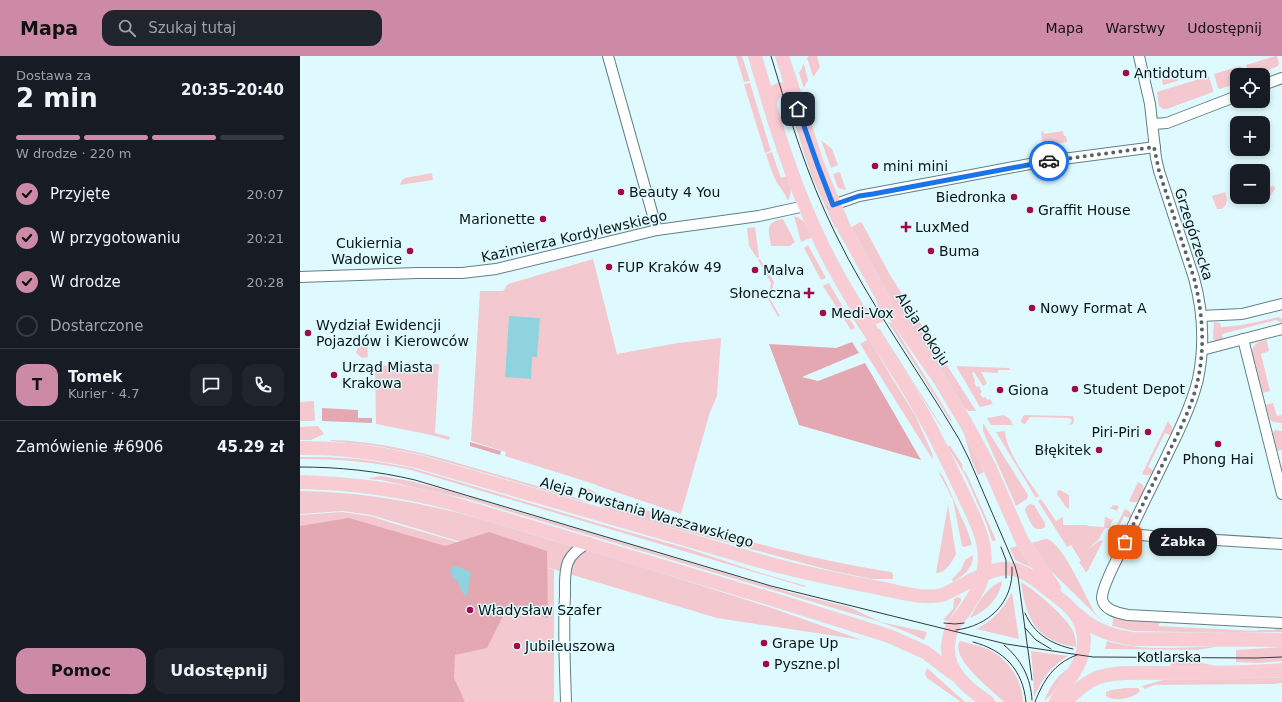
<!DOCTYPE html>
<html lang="pl">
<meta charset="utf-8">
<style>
:root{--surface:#171b24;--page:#20242c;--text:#f1f3f6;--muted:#9ea1a6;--line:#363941;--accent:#cd8aa6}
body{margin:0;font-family:"DejaVu Sans",sans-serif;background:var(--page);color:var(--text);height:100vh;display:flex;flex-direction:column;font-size:15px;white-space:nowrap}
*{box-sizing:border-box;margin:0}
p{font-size:13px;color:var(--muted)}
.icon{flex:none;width:22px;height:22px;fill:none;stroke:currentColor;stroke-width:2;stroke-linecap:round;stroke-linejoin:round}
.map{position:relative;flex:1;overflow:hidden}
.details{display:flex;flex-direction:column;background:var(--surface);width:300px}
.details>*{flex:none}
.tools{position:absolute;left:930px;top:12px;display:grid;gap:8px}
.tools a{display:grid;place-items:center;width:40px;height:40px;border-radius:8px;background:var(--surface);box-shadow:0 2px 6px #0003;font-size:20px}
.pin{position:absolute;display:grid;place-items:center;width:34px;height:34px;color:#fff;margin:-17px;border-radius:8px;box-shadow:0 2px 6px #0006}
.courier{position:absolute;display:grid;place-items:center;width:40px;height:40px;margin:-20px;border:3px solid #1a73e8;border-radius:50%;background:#fff;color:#222;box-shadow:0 1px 5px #0007}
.bubble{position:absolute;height:28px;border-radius:12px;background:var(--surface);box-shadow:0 2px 6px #0003;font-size:13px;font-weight:700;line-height:28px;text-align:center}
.head em{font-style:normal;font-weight:700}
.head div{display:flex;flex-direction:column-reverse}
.head{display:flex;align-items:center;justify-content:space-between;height:68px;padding:0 16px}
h1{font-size:26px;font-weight:700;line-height:30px}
.bar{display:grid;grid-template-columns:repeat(4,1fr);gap:6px 4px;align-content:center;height:48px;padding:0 16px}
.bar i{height:5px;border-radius:3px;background:var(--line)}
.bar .current{background:var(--accent)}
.bar p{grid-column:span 4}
.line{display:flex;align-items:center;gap:10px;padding:0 16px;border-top:1px solid var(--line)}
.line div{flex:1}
.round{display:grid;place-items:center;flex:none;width:42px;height:42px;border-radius:12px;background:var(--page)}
ol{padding:0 16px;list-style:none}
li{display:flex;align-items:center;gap:12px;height:44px}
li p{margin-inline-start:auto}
li .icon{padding:4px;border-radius:50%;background:var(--accent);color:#111;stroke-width:4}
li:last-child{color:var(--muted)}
li i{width:22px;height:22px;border:2px solid var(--line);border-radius:50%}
.action{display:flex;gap:8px;margin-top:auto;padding:8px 16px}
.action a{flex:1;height:46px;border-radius:12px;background:var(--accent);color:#111;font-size:16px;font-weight:700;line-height:46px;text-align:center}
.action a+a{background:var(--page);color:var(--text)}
header{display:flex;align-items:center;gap:24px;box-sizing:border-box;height:56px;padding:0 20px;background:var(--accent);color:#111}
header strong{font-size:19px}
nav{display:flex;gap:22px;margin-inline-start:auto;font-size:14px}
.search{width:280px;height:36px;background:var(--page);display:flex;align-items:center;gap:10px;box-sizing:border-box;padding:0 14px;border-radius:12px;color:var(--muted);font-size:15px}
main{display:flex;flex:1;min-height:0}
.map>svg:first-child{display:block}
.green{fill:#f3c9cf}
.forest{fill:#e3a8b2}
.water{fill:#8ed3dd}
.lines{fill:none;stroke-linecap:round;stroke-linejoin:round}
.minor-casing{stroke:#618085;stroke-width:12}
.major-casing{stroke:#dddedf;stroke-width:14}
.minor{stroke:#fff;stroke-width:10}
.major{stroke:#f9ccd4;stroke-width:13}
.tram{stroke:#2e3d3f;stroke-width:1}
.done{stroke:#546568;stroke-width:4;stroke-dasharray:0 7.2}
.route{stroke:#1a73e8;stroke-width:5}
.poi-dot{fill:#a20945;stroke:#dffafe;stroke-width:1.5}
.labels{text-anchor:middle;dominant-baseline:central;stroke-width:3;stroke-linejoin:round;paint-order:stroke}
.poi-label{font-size:14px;fill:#091517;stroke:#dffafe;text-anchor:start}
.street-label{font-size:14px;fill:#091517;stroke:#dffafe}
</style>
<header>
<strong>Mapa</strong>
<div class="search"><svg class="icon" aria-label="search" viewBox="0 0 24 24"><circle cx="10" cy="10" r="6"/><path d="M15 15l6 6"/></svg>Szukaj tutaj</div>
<nav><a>Mapa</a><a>Warstwy</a><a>Udostępnij</a></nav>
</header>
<main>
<section class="details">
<div class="head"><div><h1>2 min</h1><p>Dostawa za</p></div><em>20:35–20:40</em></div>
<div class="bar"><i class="current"></i><i class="current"></i><i class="current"></i><i></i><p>W drodze · 220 m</p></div>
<ol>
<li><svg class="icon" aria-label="check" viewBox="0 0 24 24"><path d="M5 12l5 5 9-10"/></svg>Przyjęte<p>20:07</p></li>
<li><svg class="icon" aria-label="check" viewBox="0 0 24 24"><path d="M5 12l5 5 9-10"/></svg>W przygotowaniu<p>20:21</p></li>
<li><svg class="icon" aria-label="check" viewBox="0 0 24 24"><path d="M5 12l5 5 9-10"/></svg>W drodze<p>20:28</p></li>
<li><i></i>Dostarczone</li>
</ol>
<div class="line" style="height:72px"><b class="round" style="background:var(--accent);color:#111">T</b><div><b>Tomek</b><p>Kurier · 4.7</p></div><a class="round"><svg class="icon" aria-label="chat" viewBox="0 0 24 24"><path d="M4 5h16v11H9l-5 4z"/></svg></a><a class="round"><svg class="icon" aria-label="phone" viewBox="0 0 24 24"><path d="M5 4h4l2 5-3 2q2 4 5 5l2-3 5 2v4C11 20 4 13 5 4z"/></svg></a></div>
<div class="line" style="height:52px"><div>Zamówienie #6906</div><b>45.29 zł</b></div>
<div class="action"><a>Pomoc</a><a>Udostępnij</a></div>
</section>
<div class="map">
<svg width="982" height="646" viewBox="0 0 982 646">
<rect width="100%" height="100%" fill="#dffafe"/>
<g class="green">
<polygon points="436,0 442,0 450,25 444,26"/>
<polygon points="509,0 517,0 520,11 514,20 513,20 507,2"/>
<polygon points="975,0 977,0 979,8 978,10 957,19 949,19 946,9"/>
<polygon points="504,8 508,24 504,32 499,17"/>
<polygon points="941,10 944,19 937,19 937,27 920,33 918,32 914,18"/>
<polygon points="878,12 878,25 863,29 862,24 876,19 874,13"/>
<polygon points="909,20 913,34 913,36 867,53 863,53 859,50 857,36"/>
<polygon points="450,27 471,95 465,97 444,28"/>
<polygon points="486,41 489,43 514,117 537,170 535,172 511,118"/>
<polygon points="743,74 744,78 763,75 764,80 766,80 767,86 743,89 741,77"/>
<polygon points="521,84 532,93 538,109 531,112"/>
<path d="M472,96L481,122L487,120C491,130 493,134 488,145C485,137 480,132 476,125C472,117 469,108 466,98Z"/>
<polygon points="540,116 546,134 538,132 533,118"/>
<polygon points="132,117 133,124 100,129 102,124 105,122"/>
<polygon points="974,130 975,133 970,140 959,143 959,141 963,141 963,132"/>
<polygon points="925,136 927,143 926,149 922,153 917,153 912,140"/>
<path d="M494,160C505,163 508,171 513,181L501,186Z"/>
<path d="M483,163L495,186L490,190H471C469,174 464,166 483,163Z"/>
<polygon points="560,166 562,167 590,219 676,355 669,355 664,352 595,251 550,172"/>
<polygon points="455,171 459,201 457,202 449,190 447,172"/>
<polygon points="508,189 526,222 521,224 504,192"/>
<polygon points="293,203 317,298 378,287 421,282 417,340 410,356 381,458 298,430 294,428 205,400 206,396 171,385 180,235 203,235 208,228"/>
<polygon points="460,203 474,226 470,243 480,260 478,261 468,243 471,227 458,204"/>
<polygon points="529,227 555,272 551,274 523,230"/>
<polygon points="552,261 558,263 590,319 615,359 632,397 633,404 560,288 567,284"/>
<path d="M978,261L982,263V267L976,264L922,278L923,285H918L913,283L914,266L920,267L921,271C941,270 958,266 978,261Z"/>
<polygon points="588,266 592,267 650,361 653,369"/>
<path d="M579,272L644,374C630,356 620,337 608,319C598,304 586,290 578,274Z"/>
<path d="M966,284L967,285L969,295L961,298L970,335L963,337L952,296C953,288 958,286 966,284Z"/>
<polygon points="59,287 67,287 68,301 62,302 56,297"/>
<polygon points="139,308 135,377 150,381 149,384 131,379 76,368 75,310"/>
<polygon points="656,310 709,312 711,314 698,314 698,317 681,316 687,327 683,330 674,316 672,317 675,325 674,327 677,331 679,330 680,332 680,333 682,336 680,338 683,342 685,341 688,344 690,343 693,348 680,351"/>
<polygon points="14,345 15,365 0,365 0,346"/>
<polygon points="973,347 977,360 982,359 982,367 973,366 970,364 965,349"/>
<polygon points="704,359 710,363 713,369 691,369 687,362"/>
<polygon points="724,359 771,360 773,360 774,364 773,368 769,369 772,364 769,362 730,361 725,368 722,367 721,364"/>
<path d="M868,365L872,371V380L865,377L848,411L855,415C851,420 847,420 842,418Z"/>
<polygon points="683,367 728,439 727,443 716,450 683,375"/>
<polygon points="18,370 24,378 11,384 0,384 0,371"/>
<polygon points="974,374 982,375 982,394 977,395 973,377"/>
<polygon points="663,375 676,398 684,416 678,419 672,405"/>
<path d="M705,375C706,396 728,423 739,440L736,442L696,376Z"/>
<path d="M31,384C79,385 125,397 171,411C207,421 243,432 280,443L285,446L119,398L76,390L31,385Z"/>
<polygon points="647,390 650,390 662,408 663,410 662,411 664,416 665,415 669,423 696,484 692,485 687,469 665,419"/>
<path d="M0,401H26L59,403L79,406L112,412L304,469L389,493L458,516L506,530L505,531L471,521L111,414C75,406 38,403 0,403Z"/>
<polygon points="638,415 643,420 668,476 672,489 664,491 662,490 653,444"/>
<polygon points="81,420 110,425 146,434 492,537 549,551 581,566 627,576 624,584 607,576 577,565 167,443 81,424 69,423 70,422"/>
<path d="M838,426L843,429L844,435C841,443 838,449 829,445Z"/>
<path d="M285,431L301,439C396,471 492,501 591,516L593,518V523H571L529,514L328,460C307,453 296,453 285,431Z"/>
<polygon points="758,434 760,434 769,439 769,453 766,451 757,438"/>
<path d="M0,435C68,436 130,448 195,467C224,475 251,486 280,491L469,551L562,584L417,562L71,459L42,455L0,458Z"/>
<polygon points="741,443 756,465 762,461 763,462 763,469 787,469 788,470 804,471 805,462 806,461 812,464 817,455 810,452 814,449 819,450 809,472 805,472 799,483 786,495 800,484 803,485 787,516 786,516 779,506 781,505 771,489 767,491 738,445"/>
<path d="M730,448L734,449L745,467V471C733,479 729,463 725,454L726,451Z"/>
<path d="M648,449L656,498C652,506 646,517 636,517Z"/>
<path d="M825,453C830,455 832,457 831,463L824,460L815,479L812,478Z"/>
<polygon points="42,456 70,460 92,467 254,514 254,646 0,646 0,459"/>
<path d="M745,483C761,481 787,545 796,558C797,560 800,562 802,564V565L750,514L740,501L732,487Z"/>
<polygon points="718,490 732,511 732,512 715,504 710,492"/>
<path d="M673,499C673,513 664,519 653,526L652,523L661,514L665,504Z"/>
<path d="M702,525C700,542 685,556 670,562C677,548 687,531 702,525Z"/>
<path d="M721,526C735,534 764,559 772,573C775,578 776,584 776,591C736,585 726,563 721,526Z"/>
<path d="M712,536L719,583L676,573C695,563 702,554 712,536Z"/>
<polygon points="658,541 661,542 661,545 648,565 643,564 653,553 654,543"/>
<polygon points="814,559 861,565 858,570 957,575 958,574 975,574 976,571 982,571 982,576 929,577 834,575 812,570"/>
<path d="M660,585C668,587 677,589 685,592C707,601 722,622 723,646H705L703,645C692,634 649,602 660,585Z"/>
<path d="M807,585C843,596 885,591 921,590L898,594L805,593Z"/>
<polygon points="982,591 982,605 959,607 936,606 936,594"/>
<path d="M731,595L768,600C750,611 743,622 734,641L733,616Z"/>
<polygon points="871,604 889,604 920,611 870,612"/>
<path d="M770,611L751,639L744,645C750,630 757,620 770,611Z"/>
<polygon points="627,612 665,646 661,646 627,622 625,618"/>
<polygon points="982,621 982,627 973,628 854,629 845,633 842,630 870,622 971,622"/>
<path d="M825,632H838L840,635C833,643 814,646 806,640V636L811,634Z"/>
</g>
<g class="forest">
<polygon points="552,286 559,297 502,321 518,325 565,307 621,404 499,369 469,288 536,292"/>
<polygon points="22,352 58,354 58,362 72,362 72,367 22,365"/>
<polygon points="170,386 201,395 200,399 170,390"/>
<polygon points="49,462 145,490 189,476 247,495 248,562 207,552 187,592 155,599 154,622 165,646 0,646 0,470"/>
</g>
<g class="water">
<polygon points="209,260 240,262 237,301 232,301 231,323 205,321"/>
<path d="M156,510L162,512L171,517L167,539H164C159,533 160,525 152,521L150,516L152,511Z"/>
</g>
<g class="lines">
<defs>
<g id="minor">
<polyline points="308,0 357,174"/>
<path d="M839,0L850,48L856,102L859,115L894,222C903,255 905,289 898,323C892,348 881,371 870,393C855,425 838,457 824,489C818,501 802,530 802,542C803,554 818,557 828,559L982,567"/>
<polyline points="963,29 982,22"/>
<polyline points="853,68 867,67 937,40"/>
<polyline points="533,149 559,140 640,125 740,106 855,91"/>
<polyline points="0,221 117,217 162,217 196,213 357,174 459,160 505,150"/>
<polyline points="901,260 942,258 982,248"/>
<polyline points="943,283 982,438"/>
<polyline points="902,294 982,273"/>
<polyline points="829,478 852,480 982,488"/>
<path d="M266,646C265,610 263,575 265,539C265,528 264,516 268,506C272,497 279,492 288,487"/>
</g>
<g id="major">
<path d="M455,0C473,62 491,123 519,182C544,236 579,285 610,336C634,375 653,417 673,459C682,479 688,496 683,518C680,533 671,545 663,557C659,562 655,566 652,572C650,577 649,583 648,589C646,615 668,633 688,646"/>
<polyline points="482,0 518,110 544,172 583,242 640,324 667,369 689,410 722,485 754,532"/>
<path d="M470,51C469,34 485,26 495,42"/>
<path d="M560,255C572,268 589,260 583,242"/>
<path d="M0,392C40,391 80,397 120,406L474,509C510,518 547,526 584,533C603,537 623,543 642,539C660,532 684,515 701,513C719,510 734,522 747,533C765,547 782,557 784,582C784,592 783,600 778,609C771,622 762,633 756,646"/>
<path d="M0,426C51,427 101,434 151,447L475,544L589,580L625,596L654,618"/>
<path d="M778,559C793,574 812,580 833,583L982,584"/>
<path d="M764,646C775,637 785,626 799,621C818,615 848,617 869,617C907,617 944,617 982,614"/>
</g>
</defs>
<use href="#minor" class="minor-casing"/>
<use href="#major" class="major-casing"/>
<use href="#minor" class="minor"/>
<use href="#major" class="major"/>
<g class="tram">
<path d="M471,0C489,60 507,120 535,177C570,249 618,314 659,383L669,403L715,510L718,521L732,624"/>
<path d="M0,411C39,411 77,415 115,424L471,530L706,588L793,601L956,602L982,601"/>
<polyline points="701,491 706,504 706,522"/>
<path d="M725,557C734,578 751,588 773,593"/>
<polyline points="644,567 655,568 664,567"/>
<polyline points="725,572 736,584 751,593"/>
<path d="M656,574C689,570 714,546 712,511"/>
<path d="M673,586C704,594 723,614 726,646"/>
<path d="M704,589C721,603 731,622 732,644"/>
<path d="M735,646C743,625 754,607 777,599"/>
</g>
</g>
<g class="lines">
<path class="done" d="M749,105L854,91L859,115L894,222C902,254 905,286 899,318C894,347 880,373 868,398C853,427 839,456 825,486"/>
<polyline class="route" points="498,53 518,110 533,149 559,140 573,138 749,105"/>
</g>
<g class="poi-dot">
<circle cx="826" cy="17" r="4"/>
<circle cx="575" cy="110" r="4"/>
<circle cx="321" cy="136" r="4"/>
<circle cx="714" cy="141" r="4"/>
<circle cx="730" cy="154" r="4"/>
<circle cx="243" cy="163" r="4"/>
<path d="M604 165h4v4h4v4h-4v4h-4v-4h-4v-4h4z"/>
<circle cx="110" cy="195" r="4"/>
<circle cx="631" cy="195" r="4"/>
<circle cx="309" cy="211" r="4"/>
<circle cx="455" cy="214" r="4"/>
<path d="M507 231h4v4h4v4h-4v4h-4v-4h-4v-4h4z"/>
<circle cx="732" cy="252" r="4"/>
<circle cx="523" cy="257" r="4"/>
<circle cx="8" cy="277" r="4"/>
<circle cx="34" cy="319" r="4"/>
<circle cx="775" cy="333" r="4"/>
<circle cx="700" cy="334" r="4"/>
<circle cx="848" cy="376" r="4"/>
<circle cx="918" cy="388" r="4"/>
<circle cx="799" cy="394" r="4"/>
<circle cx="170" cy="554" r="4"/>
<circle cx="464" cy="587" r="4"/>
<circle cx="217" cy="590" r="4"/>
<circle cx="466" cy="608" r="4"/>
</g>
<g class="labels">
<g class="poi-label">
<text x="834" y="17">Antidotum</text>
<text x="583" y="110">mini mini</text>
<text x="329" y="136">Beauty 4 You</text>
<text x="706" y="141" text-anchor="end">Biedronka</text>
<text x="738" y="154">Graffit House</text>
<text x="235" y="163" text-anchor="end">Marionette</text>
<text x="615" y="171">LuxMed</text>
<text x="102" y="187" text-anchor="end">Cukiernia<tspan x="102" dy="16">Wadowice</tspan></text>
<text x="639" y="195">Buma</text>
<text x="317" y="211">FUP Kraków 49</text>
<text x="463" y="214">Malva</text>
<text x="501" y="237" text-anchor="end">Słoneczna</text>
<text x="740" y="252">Nowy Format A</text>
<text x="531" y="257">Medi-Vox</text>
<text x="16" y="269">Wydział Ewidencji<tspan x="16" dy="16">Pojazdów i Kierowców</tspan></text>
<text x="42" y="311">Urząd Miasta<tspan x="42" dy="16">Krakowa</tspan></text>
<text x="783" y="333">Student Depot</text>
<text x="708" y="334">Giona</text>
<text x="840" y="376" text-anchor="end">Piri-Piri</text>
<text x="791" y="394" text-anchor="end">Błękitek</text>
<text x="918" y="403" text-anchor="middle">Phong Hai</text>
<text x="178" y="554">Władysław Szafer</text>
<text x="472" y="587">Grape Up</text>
<text x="225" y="590">Jubileuszowa</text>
<text x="474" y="608">Pyszne.pl</text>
</g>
<g class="street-label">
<text transform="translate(894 178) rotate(72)">Grzegórzecka</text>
<text transform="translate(274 180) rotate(-13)">Kazimierza Kordylewskiego</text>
<text transform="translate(623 273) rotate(56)">Aleja Pokoju</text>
<text transform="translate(347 456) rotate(16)">Aleja Powstania Warszawskiego</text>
<text x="869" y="601">Kotlarska</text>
</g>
</g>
</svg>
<div class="tools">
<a><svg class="icon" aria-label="locate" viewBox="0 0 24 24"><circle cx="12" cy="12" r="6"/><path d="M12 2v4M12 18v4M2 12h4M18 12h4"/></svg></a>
<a>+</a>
<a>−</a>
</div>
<div class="pin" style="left:825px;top:486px;background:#ea580c"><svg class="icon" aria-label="bag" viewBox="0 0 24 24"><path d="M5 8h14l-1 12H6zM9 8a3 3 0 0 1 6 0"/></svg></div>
<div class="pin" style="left:498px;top:53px;background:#1f2937"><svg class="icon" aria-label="home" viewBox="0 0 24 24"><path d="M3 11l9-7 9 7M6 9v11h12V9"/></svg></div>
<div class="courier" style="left:749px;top:105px"><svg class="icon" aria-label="car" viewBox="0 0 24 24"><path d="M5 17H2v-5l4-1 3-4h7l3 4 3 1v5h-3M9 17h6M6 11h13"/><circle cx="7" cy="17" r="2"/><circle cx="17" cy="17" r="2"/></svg></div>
<div class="bubble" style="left:849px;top:472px;width:68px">Żabka</div>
</div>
</main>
